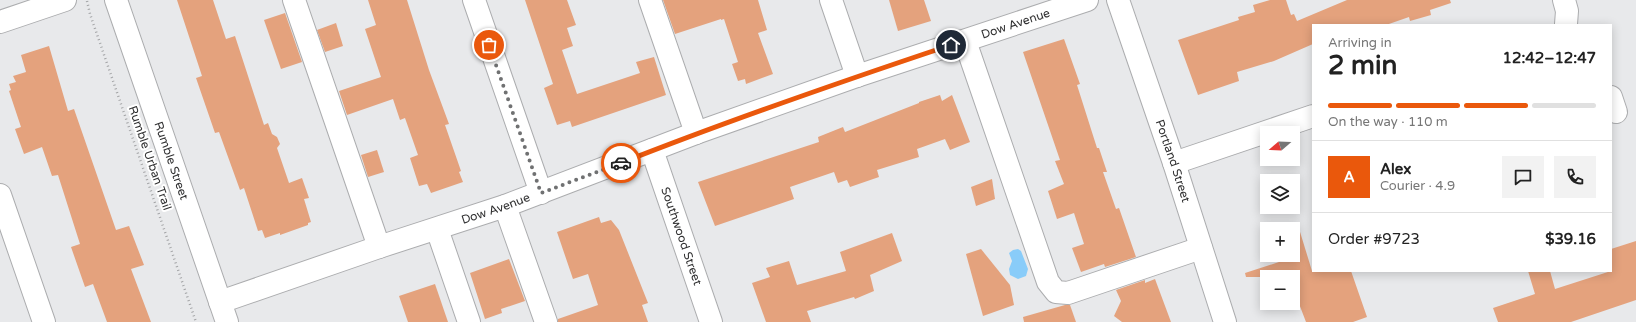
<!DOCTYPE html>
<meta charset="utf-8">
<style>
:root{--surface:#fff;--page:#f2f2f2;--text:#222;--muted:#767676;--line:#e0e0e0;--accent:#ea580c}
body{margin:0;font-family:"Varela Round",sans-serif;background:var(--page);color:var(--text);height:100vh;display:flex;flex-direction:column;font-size:15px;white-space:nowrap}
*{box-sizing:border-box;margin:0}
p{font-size:13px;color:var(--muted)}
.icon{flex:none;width:22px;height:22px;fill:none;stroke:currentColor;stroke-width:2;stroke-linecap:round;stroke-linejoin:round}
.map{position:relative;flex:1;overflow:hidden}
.details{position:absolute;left:1312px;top:24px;width:300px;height:248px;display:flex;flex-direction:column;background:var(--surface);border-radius:0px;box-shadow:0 2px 10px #0003}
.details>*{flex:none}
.needle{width:26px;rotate:251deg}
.fabs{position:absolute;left:1260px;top:126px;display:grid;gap:8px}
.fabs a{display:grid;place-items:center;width:40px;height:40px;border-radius:0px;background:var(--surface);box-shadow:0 2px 10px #0003;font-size:20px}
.pin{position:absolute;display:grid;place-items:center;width:34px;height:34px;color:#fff;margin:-17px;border:2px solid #fff;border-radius:50%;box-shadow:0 1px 4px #0007}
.courier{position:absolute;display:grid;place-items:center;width:40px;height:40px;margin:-20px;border:3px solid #ea580c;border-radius:50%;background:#fff;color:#222;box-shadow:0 1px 5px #0007}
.headline em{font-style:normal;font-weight:800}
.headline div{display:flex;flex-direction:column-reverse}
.headline{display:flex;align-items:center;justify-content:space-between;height:68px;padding:0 16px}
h1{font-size:26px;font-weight:800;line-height:30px}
.bar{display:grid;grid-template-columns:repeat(4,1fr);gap:6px 4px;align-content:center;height:48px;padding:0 16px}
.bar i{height:5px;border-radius:3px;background:var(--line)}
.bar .on{background:var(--accent)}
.bar p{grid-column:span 4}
.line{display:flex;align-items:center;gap:10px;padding:0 16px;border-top:1px solid var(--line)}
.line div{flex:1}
.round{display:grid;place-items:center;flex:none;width:42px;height:42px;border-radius:0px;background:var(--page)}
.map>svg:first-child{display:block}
.water{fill:#89ccf9}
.building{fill:#e4a27d}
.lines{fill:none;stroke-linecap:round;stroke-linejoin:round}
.minor-casing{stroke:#acadaf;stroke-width:24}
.path{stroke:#a4a5a7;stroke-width:2.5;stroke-dasharray:1 3;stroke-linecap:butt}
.minor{stroke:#fff;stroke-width:22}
.done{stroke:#707172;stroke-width:4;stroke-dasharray:0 7.2}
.route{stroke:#ea580c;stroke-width:5}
.labels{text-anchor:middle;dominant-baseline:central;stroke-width:4;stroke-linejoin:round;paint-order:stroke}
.street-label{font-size:12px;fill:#303031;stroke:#fff}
</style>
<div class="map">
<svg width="1636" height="322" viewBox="0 0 1636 322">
<rect width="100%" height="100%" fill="#e8e9eb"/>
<polygon class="water" points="1018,249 1021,251 1028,269 1026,276 1018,279 1010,275 1009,269 1012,261 1009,253 1013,250"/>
<g class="building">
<polygon points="177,0 213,0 226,39 235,36 264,125 268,123 272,134 277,137 280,144 277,148 289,183 302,178 309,198 304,199 311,222 308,223 308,225 280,235 280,233 265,238 262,230 258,231 244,188 240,190 219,132 215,133 196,78 202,76"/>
<polygon points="368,0 407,0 429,70 449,124 445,125 461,171 459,172 463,182 431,193 427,184 419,186 410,158 418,155 405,118 400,120 393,99 347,115 339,91 381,77 365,29 376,25"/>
<polygon points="525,0 567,0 576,25 567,28 573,46 562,50 577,94 640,73 636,62 654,57 666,95 572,127 570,121 557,125 544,88 553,84"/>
<polygon points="663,0 758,0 767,30 758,33 773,74 746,84 745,79 738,81 732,64 738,62 724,19 721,20 721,19 675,34"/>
<polygon points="889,0 924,0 931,21 898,31"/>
<polygon points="1270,0 1286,0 1291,15 1294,14 1297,21 1347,0 1450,0 1451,3 1430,10 1431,15 1410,21 1409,17 1386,25 1313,25 1313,44 1274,61 1237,72 1239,81 1198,95 1178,40 1239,20 1238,17 1255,12 1253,5"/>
<polygon points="285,13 302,62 281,69 264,20"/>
<polygon points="336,23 343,46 325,52 317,30"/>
<polygon points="1064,39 1080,84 1077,85 1097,148 1099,148 1107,172 1103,172 1116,209 1119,208 1136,257 1105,267 1104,264 1081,272 1072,248 1084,244 1074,213 1057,219 1048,191 1064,184 1055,161 1060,160 1023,52"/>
<polygon points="49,46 68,111 74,109 116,230 129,226 144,265 131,269 151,322 107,322 93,284 85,287 71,247 80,244 58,175 52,176 42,147 24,154 15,129 21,127 9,91 11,90 9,84 16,82 13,76 26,72 21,55"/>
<polygon points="940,95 942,101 952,95 970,142 950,150 945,139 917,149 919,157 877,170 879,177 850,187 847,180 838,183 834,172 790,187 794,199 715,226 698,182 819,142 818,137 843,127 845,132 919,103 919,102"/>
<polygon points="377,150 384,172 368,177 361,155"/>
<polygon points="992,179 995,199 976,206 971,187"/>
<polygon points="599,217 601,223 611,220 619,230 648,303 642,305 648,322 558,322 558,319 598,305 588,274 573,279 557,232"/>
<polygon points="1297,222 1312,271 1351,271 1367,317 1353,322 1306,322 1293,288 1293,277 1246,277 1245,273 1282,261 1280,255 1293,255 1293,223"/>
<polygon points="892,233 902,261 870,275 874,291 855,299 854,297 807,311 811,322 766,322 752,283 770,277 766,268 789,261 797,285 846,271 840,252"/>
<polygon points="1636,241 1636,300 1571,322 1498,322 1493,308 1535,294 1528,271 1550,271 1555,289 1611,271 1611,249"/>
<polygon points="981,249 1010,285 1014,305 983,316 966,254"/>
<polygon points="509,259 525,301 501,309 502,313 485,319 470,273"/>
<polygon points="1155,279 1171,322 1122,322 1114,316 1121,301 1116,290 1145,280 1145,283"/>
<polygon points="435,284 448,322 408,322 399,296"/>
<polygon points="1065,305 1070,305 1076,322 1024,322 1023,317"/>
</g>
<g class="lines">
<defs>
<g id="minor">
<path id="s1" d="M116,0L227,322"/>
<polyline points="294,0 379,247"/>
<polyline points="474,0 541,193"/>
<polyline points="650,0 696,133"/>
<polyline points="831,0 857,76"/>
<path id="s2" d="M1118,0L1174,163L1225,322"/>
<polyline points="1564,0 1567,11 1566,24"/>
<polyline points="0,22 65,0"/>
<polyline points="965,41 1048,282 1056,292 1068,293 1201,248"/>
<polyline points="1611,97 1616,112"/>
<path id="s3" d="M652,150L711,322"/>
<polyline points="1174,163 1313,116"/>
<polyline points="0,195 44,322"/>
<polyline points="505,206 546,322"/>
<polyline points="437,229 469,322"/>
<path id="s4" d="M220,302L379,247L505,206L696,133L857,76L1087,0"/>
</g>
</defs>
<use href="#minor" class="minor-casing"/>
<polyline class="path" points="87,1 90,14 196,322"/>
<use href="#minor" class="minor"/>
</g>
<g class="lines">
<polyline class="done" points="489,45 541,193 621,163"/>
<path class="route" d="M621,163C730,120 840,82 951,45"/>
</g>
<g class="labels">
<g class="street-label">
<text stroke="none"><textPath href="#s4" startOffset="843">Dow Avenue</textPath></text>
<text transform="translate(150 158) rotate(71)">Rumble Urban Trail</text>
<text stroke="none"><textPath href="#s1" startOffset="170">Rumble Street</textPath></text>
<text stroke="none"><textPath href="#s2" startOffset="170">Portland Street</textPath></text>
<text stroke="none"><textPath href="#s4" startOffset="291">Dow Avenue</textPath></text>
<text stroke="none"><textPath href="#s3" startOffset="91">Southwood Street</textPath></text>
</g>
</g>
</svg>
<div class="fabs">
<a><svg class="needle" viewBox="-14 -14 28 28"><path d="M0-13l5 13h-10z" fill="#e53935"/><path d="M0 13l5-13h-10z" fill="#767676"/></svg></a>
<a><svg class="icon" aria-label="layers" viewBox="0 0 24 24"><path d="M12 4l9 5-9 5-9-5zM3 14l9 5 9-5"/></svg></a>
<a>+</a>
<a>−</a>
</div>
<div class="pin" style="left:489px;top:45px;background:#ea580c"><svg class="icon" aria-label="bag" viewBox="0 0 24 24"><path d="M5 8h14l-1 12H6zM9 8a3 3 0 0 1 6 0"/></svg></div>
<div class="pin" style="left:951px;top:45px;background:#1f2937"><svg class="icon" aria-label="home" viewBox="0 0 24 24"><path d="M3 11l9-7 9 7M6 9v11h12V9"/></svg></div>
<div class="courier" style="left:621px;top:163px"><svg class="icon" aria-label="car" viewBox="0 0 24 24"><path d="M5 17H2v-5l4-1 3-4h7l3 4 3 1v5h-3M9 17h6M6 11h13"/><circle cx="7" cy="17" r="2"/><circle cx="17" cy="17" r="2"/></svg></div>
<section class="details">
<div class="headline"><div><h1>2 min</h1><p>Arriving in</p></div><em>12:42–12:47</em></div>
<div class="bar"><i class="on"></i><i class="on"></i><i class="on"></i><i></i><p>On the way · 110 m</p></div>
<div class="line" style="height:72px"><b class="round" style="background:var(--accent);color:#fff">A</b><div><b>Alex</b><p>Courier · 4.9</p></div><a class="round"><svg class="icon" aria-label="chat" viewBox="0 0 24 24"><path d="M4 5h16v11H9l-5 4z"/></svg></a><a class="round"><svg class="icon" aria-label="phone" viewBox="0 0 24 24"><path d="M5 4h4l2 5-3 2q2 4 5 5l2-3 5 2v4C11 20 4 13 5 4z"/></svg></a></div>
<div class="line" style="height:52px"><div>Order #9723</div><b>$39.16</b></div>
</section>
</div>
